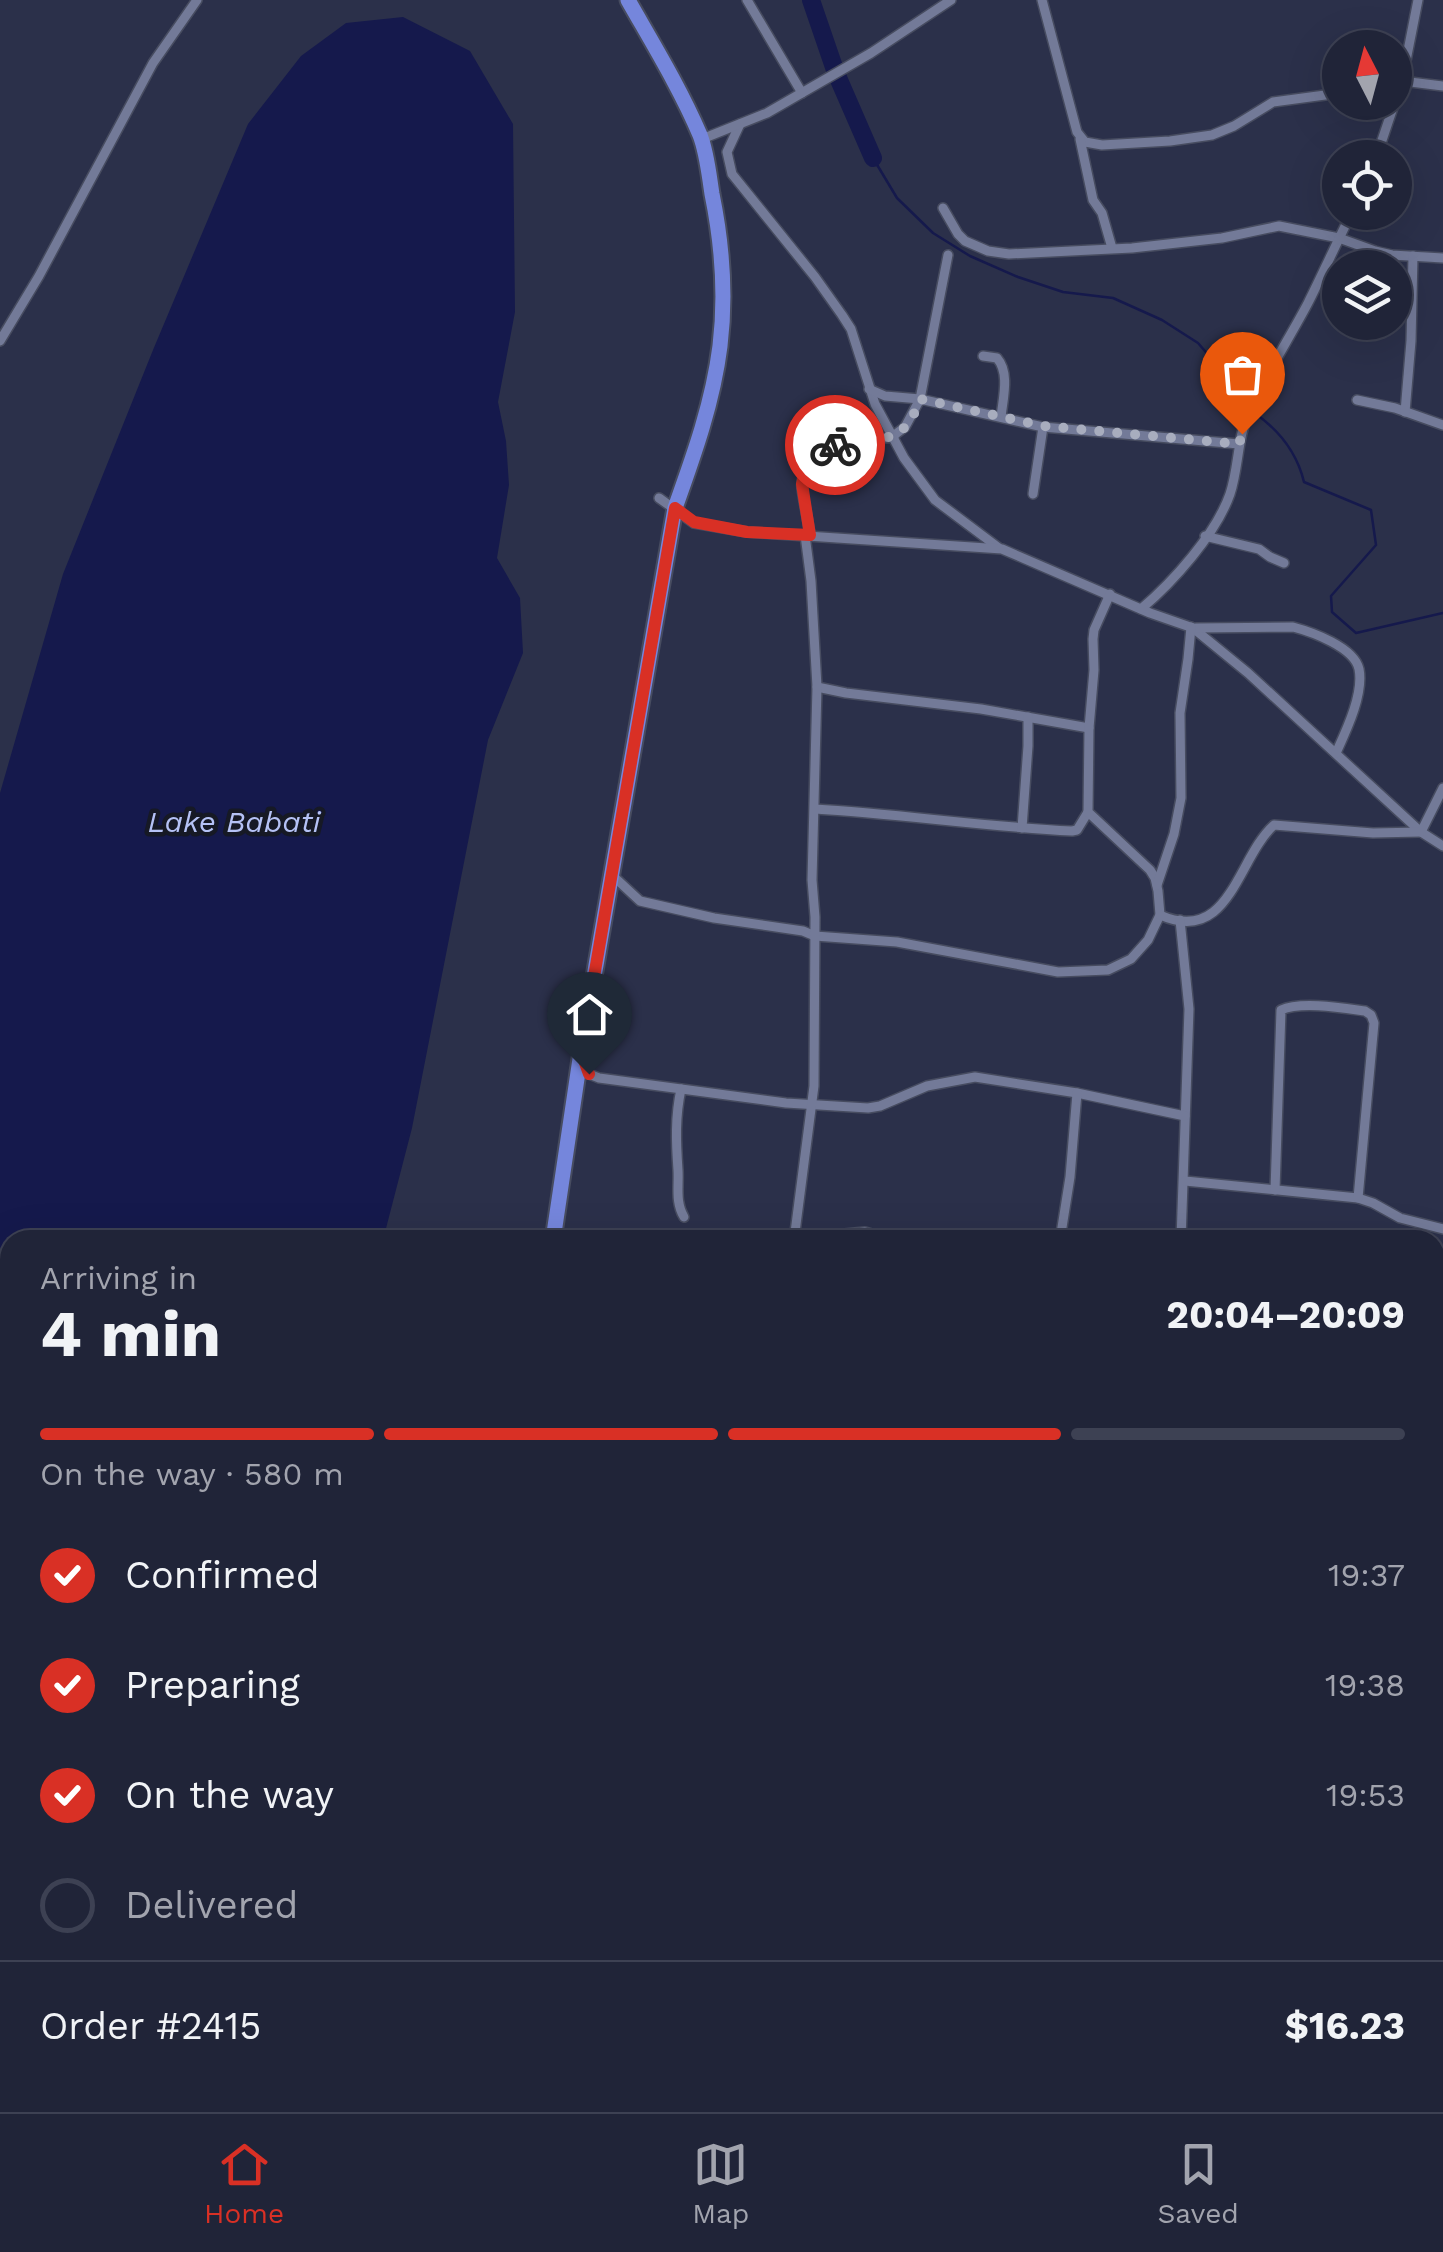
<!DOCTYPE html>
<meta charset="utf-8">
<style>
:root{--surface:#202438;--page:#282c40;--text:#f1f3f6;--muted:#a2a4ae;--line:#3d4153;--accent:#d93025}
body{margin:0;font-family:"Work Sans",sans-serif;background:var(--page);color:var(--text);height:100vh;display:flex;flex-direction:column;font-size:38px;white-space:nowrap}
*{box-sizing:border-box;margin:0}
p{font-size:32px;color:var(--muted)}
.icon{flex:none;width:55px;height:55px;fill:none;stroke:currentColor;stroke-width:2;stroke-linecap:round;stroke-linejoin:round}
.map{position:relative;flex:1;overflow:hidden}
.panel{position:absolute;left:0px;top:1230px;width:1445px;height:882px;display:flex;flex-direction:column;background:var(--surface);border-radius:30px 30px 0 0;box-shadow:0 10px 40px #0002,0 0 0 2px var(--line)}
.panel>*{flex:none}
.needle{width:65px;rotate:354deg}
.controls{position:absolute;left:1322px;top:30px;display:grid;gap:20px}
.controls a{display:grid;place-items:center;width:90px;height:90px;border-radius:50%;background:var(--surface);box-shadow:0 10px 40px #0002,0 0 0 2px var(--line);font-size:50px}
.pin{position:absolute;display:grid;place-items:center;width:85px;height:85px;color:#fff;margin:-102px -42px;border-radius:50% 50% 50% 0;rotate:-45deg;box-shadow:0 0 10px #0007}
.pin .icon{rotate:45deg}
.courier{position:absolute;display:grid;place-items:center;width:100px;height:100px;margin:-50px;border:8px solid #d93025;border-radius:50%;background:#fff;color:#222;box-shadow:0 2px 12px #0007}
.overview em{font-style:normal;font-weight:700}
.overview div{display:flex;flex-direction:column-reverse}
.overview{display:flex;align-items:center;justify-content:space-between;height:170px;padding:0 40px}
h1{font-size:65px;font-weight:700;line-height:75px}
.bar{display:grid;grid-template-columns:repeat(4,1fr);gap:15px 10px;align-content:center;height:120px;padding:0 40px}
.bar i{height:12px;border-radius:8px;background:var(--line)}
.bar .current{background:var(--accent)}
.bar p{grid-column:span 4}
.line{display:flex;align-items:center;gap:25px;padding:0 40px;border-top:2px solid var(--line)}
.line div{flex:1}
ol{padding:0 40px;list-style:none}
li{display:flex;align-items:center;gap:30px;height:110px}
li p{margin-inline-start:auto}
li .icon{padding:10px;border-radius:50%;background:var(--accent);color:#fff;stroke-width:4}
li:last-child{color:var(--muted)}
li i{width:55px;height:55px;border:5px solid var(--line);border-radius:50%}
.dock{display:flex;justify-content:space-around;align-items:center;height:140px;border-top:2px solid var(--line);background:var(--surface);font-size:28px;color:var(--muted)}
.dock a{display:grid;justify-items:center;gap:5px}
.dock .current{color:var(--accent)}
.map>svg:first-child{display:block}
.water{fill:#15194c}
.lines{fill:none;stroke-linecap:round;stroke-linejoin:round}
.stream{stroke:#15194c;stroke-width:2.5}
.river{stroke:#15194c;stroke-width:18}
.street-casing{stroke:#474c60;stroke-width:12}
.highway-casing{stroke:#474c60;stroke-width:19}
.street{stroke:#737a98;stroke-width:9}
.highway{stroke:#7586dc;stroke-width:15}
.done{stroke:#a8adbe;stroke-width:10;stroke-dasharray:0 18}
.route{stroke:#d93025;stroke-width:12}
.labels{text-anchor:middle;dominant-baseline:central;stroke-width:9;stroke-linejoin:round;paint-order:stroke}
.water-label{font-size:30px;font-style:italic;fill:#b5c2f5;stroke:#161925}
</style>
<div class="map">
<svg width="1443" height="2112" viewBox="0 0 1443 2112">
<rect width="100%" height="100%" fill="#2b304a"/>
<polygon class="water" points="403,17 470,51 513,124 515,312 498,402 506,441 509,485 497,558 520,598 523,653 488,740 412,1128 383,1240 10,1240 10,1482 0,1485 0,793 63,574 153,350 248,124 301,56 346,23"/>
<g class="lines">
<g class="stream">
<polyline points="873,158 897,198 933,233 970,256 1018,277 1063,292 1113,298 1162,320 1198,343 1244,396 1248,406"/>
<path d="M1253,412C1278,429 1297,453 1304,482L1371,510L1376,545L1331,596L1332,612L1356,633L1443,613"/>
</g>
<polyline class="river" points="811,0 836,73 873,158"/>
<defs>
<g id="street">
<polyline points="747,0 802,93"/>
<polyline points="1042,0 1077,132 1085,142 1102,145 1170,141 1212,135 1234,126 1273,102 1340,93"/>
<polyline points="1402,81 1443,86"/>
<polyline points="740,124 727,152 732,174 815,277 842,315 851,329 875,404 904,458 935,500 999,548"/>
<polyline points="702,139 767,113 871,53 951,0"/>
<polyline points="1080,139 1093,200 1102,213 1112,248"/>
<polyline points="1376,158 1402,81 1418,0"/>
<polyline points="943,208 958,234 965,241 988,251 1009,254 1132,248 1222,238 1279,226 1339,238 1375,251 1392,255 1443,258"/>
<polyline points="0,341 39,276 153,63 197,0"/>
<path d="M983,356L997,358C1010,373 1003,398 1001,417"/>
<polyline points="869,389 885,396 920,399 1043,427 1239,444"/>
<polyline points="1357,400 1395,408 1443,425"/>
<polyline points="1405,412 1411,341 1413,256"/>
<polyline points="893,436 905,427 920,399 948,255"/>
<polyline points="1033,494 1043,427"/>
<polyline points="659,498 694,523 747,532 1002,549 1150,613 1193,628 1248,673 1421,832 1443,846"/>
<path d="M810,535C808,519 804,504 802,488C801,481 804,472 808,466C823,437 865,441 894,437"/>
<polyline points="1205,536 1259,549 1270,557 1284,563"/>
<path d="M1141,609C1173,582 1216,534 1230,494C1239,467 1237,438 1249,412C1266,374 1289,339 1308,303C1323,273 1337,242 1352,212"/>
<path d="M1196,628L1293,627C1312,632 1354,647 1359,669C1364,694 1346,731 1336,753"/>
<polyline points="817,687 846,693 981,709 1089,728"/>
<path d="M815,809C901,814 986,827 1072,831L1077,830L1088,812"/>
<polyline points="1022,828 1028,746 1028,717"/>
<polyline points="612,875 640,901 714,918 803,931 815,936 897,942 1058,972 1108,970 1131,959 1148,940 1160,915 1158,891 1155,878 1150,870 1088,812 1089,728 1094,670 1093,639 1094,630 1110,594"/>
<polyline points="1157,885 1174,834 1181,798 1180,713 1188,659 1191,627"/>
<path d="M1160,915C1230,946 1237,858 1274,825L1373,833L1421,832L1443,788"/>
<polyline points="1180,920 1189,1009 1181,1240"/>
<polyline points="584,1059 589,1074 599,1078 786,1103 868,1108 880,1106 927,1086 975,1077 1077,1093 1185,1116"/>
<path d="M681,1089C675,1117 676,1142 678,1170C679,1186 675,1202 684,1217"/>
<polyline points="1185,1181 1358,1198 1373,1203 1400,1218 1443,1229"/>
<path d="M1275,1190L1281,1010C1301,1001 1343,1008 1365,1011L1371,1015L1374,1023L1358,1198"/>
<polyline points="794,1239 865,1232 891,1240"/>
<polyline points="794,1240 814,1086 815,917 812,880 817,687 811,581 805,535"/>
<polyline points="1060,1240 1070,1177 1077,1093"/>
<polyline points="1435,1329 1443,1329"/>
<polyline points="1435,1446 1443,1445"/>
<polyline points="1435,1652 1443,1651"/>
<polyline points="1435,1764 1443,1763"/>
<polyline points="1435,2010 1443,2009"/>
<polyline points="1004,2102 1025,2112"/>
<polyline points="1114,2102 1114,2112"/>
<polyline points="773,2112 774,2102"/>
<polyline points="894,2112 894,2102"/>
<polyline points="1293,2112 1295,2102"/>
</g>
<g id="highway">
<path d="M553,1240L581,1052L675,508C694,455 713,402 720,346C726,297 722,243 712,194C709,175 707,153 700,135C680,88 653,44 628,0"/>
<polyline points="573,2102 574,2112"/>
</g>
</defs>
<use href="#street" class="street-casing"/>
<use href="#highway" class="highway-casing"/>
<use href="#street" class="street"/>
<use href="#highway" class="highway"/>
</g>
<g class="lines">
<path class="done" d="M835,445C878,435 903,450 920,399L1044,426L1239,444L1242,434"/>
<polyline class="route" points="589,1074 581,1052 675,508 694,522 747,532 810,535 802,484 806,468 812,460 825,448 835,445"/>
</g>
<g class="labels">
<g class="water-label">
<text x="234" y="821">Lake Babati</text>
</g>
</g>
</svg>
<div class="controls">
<a><svg class="needle" viewBox="-14 -14 28 28"><path d="M0-13l5 13h-10z" fill="#e53935"/><path d="M0 13l5-13h-10z" fill="#a2a4ae"/></svg></a>
<a><svg class="icon" aria-label="locate" viewBox="0 0 24 24"><circle cx="12" cy="12" r="6"/><path d="M12 2v4M12 18v4M2 12h4M18 12h4"/></svg></a>
<a><svg class="icon" aria-label="layers" viewBox="0 0 24 24"><path d="M12 4l9 5-9 5-9-5zM3 14l9 5 9-5"/></svg></a>
</div>
<div class="pin" style="left:1242px;top:434px;background:#ea580c"><svg class="icon" aria-label="bag" viewBox="0 0 24 24"><path d="M5 8h14l-1 12H6zM9 8a3 3 0 0 1 6 0"/></svg></div>
<div class="pin" style="left:589px;top:1074px;background:#1f2937"><svg class="icon" aria-label="home" viewBox="0 0 24 24"><path d="M3 11l9-7 9 7M6 9v11h12V9"/></svg></div>
<div class="courier" style="left:835px;top:445px"><svg class="icon" aria-label="bike" viewBox="0 0 24 24"><circle cx="6" cy="16" r="4"/><circle cx="18" cy="16" r="4"/><path d="M6 16l4-8h5l3 8M10 8l3 8H6M13 5h3"/></svg></div>
<section class="panel">
<div class="overview"><div><h1>4 min</h1><p>Arriving in</p></div><em>20:04–20:09</em></div>
<div class="bar"><i class="current"></i><i class="current"></i><i class="current"></i><i></i><p>On the way · 580 m</p></div>
<ol>
<li><svg class="icon" aria-label="check" viewBox="0 0 24 24"><path d="M5 12l5 5 9-10"/></svg>Confirmed<p>19:37</p></li>
<li><svg class="icon" aria-label="check" viewBox="0 0 24 24"><path d="M5 12l5 5 9-10"/></svg>Preparing<p>19:38</p></li>
<li><svg class="icon" aria-label="check" viewBox="0 0 24 24"><path d="M5 12l5 5 9-10"/></svg>On the way<p>19:53</p></li>
<li><i></i>Delivered</li>
</ol>
<div class="line" style="height:130px"><div>Order #2415</div><b>$16.23</b></div>
</section>
</div>
<nav class="dock">
<a class="current"><svg class="icon" aria-label="home" viewBox="0 0 24 24"><path d="M3 11l9-7 9 7M6 9v11h12V9"/></svg>Home</a>
<a><svg class="icon" aria-label="map" viewBox="0 0 24 24"><path d="M3 6l6-2 6 2 6-2v14l-6 2-6-2-6 2zM9 4v14M15 6v14"/></svg>Map</a>
<a><svg class="icon" aria-label="saved" viewBox="0 0 24 24"><path d="M7 4h10v16l-5-4-5 4z"/></svg>Saved</a>
</nav>
